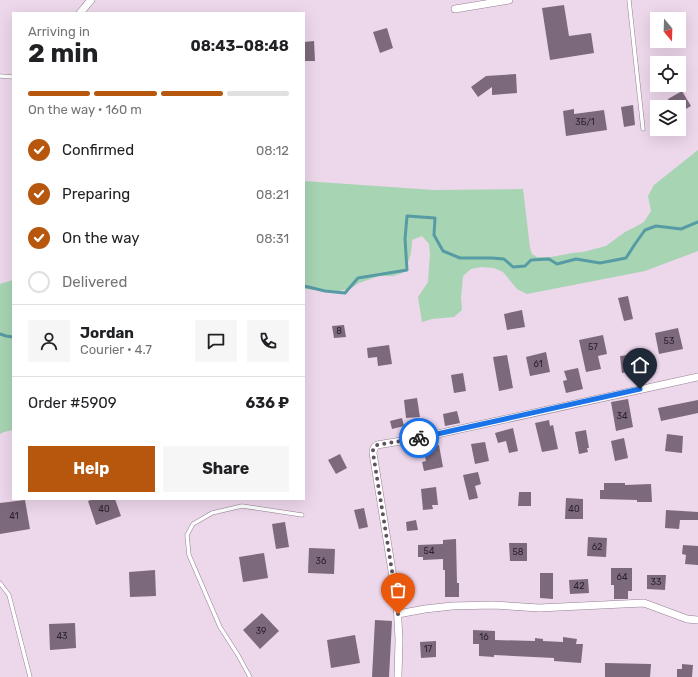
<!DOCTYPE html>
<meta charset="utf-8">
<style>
:root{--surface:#fff;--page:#f6f6f6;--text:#202124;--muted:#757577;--line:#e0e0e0;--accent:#b6570d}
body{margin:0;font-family:Rubik,sans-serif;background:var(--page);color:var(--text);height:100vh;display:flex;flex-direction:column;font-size:15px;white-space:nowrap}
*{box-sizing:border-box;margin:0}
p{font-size:13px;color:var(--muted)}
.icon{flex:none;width:22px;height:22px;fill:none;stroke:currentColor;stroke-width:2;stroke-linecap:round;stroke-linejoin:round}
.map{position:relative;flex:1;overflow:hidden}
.panel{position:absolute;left:12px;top:12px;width:293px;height:488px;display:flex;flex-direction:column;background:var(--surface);border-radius:0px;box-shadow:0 4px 16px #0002}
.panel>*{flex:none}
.needle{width:26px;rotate:161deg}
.tools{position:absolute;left:650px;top:12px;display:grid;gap:8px}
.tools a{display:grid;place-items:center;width:36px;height:36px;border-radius:0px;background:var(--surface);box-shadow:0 4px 16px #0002;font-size:20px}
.pin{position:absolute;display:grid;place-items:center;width:34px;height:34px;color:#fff;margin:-41px -17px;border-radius:50% 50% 50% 0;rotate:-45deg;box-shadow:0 0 4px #0007}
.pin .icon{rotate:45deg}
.courier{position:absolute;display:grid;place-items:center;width:40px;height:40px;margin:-20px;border:3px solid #1a73e8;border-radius:50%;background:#fff;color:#222;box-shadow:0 1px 5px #0007}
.headline em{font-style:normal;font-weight:700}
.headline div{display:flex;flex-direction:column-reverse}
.headline{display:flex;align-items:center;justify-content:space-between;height:68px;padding:0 16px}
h1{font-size:26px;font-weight:700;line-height:30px}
.bar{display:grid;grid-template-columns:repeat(4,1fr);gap:6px 4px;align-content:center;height:48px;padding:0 16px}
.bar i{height:5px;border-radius:3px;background:var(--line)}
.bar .selected{background:var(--accent)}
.bar p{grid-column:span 4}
.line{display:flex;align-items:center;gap:10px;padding:0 16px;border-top:1px solid var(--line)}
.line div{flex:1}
.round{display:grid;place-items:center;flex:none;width:42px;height:42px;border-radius:0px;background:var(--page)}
ol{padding:0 16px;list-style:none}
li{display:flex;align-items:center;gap:12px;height:44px}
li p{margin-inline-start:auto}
li .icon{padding:4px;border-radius:50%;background:var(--accent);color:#fff;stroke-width:4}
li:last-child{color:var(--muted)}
li i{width:22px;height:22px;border:2px solid var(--line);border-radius:50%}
.primary-button{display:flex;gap:8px;margin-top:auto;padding:8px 16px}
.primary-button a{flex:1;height:46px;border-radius:0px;background:var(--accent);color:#fff;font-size:16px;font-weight:700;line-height:46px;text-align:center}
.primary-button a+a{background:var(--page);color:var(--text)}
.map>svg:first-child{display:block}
.green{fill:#a7d4b3}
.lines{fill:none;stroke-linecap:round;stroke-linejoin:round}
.stream{stroke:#579ba4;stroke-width:3}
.building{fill:#7c697b}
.lane-casing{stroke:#948092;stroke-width:4.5}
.street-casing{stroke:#948092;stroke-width:8}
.lane{stroke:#fff;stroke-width:3.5}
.street{stroke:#fff;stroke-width:7}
.done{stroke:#5f525d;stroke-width:4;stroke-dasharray:0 7.2}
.route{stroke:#1a73e8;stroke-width:5}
.labels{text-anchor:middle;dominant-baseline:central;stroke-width:4;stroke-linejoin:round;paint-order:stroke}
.number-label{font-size:9px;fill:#2c222c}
</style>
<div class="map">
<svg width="698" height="677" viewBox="0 0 698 677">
<rect width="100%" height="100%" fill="#edd7eb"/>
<g class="green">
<path d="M698,150V251L645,271L527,294L517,289L503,272L494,268L481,267L471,269L463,276L461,298L462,310L454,317L432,319L422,322L418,297L428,282L430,254L429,244L422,236L412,240C412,253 409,262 403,273L393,276H379L359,283L350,289L339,291L304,289V181L434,190L523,189L530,248L532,254L537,257H551L572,253L583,252L606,246L625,232L635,227L644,222L651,211L648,196L654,185Z"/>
<polygon points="13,280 13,430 4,432 0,434 0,284"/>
</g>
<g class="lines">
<g class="stream">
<polyline points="304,286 325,291 345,293 358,278 407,270 405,239 407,216 435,218 434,235 443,251 460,258 492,258 504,259 513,267 525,266 531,260 549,259 557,264 576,259 600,263 626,258 635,244 645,230 656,226 681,229 698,222"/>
<polyline points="0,334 6,336 13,337"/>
</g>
</g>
<g class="building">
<polygon points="564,5 569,36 591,33 594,53 550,60 542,8"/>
<polygon points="387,28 393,48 380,53 373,32"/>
<polygon points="314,41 315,61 304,61 304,42"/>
<polygon points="516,74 517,93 492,95 492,87 478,97 471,87 486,76"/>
<polygon points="682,91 691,106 679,113 679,107 672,107 668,99"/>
<polygon points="633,105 635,125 624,127 621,107"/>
<polygon points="574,109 574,114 604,110 607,130 566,136 563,111"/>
<polygon points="628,296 633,319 624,321 618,298"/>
<polygon points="522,310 525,327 507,330 504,314"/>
<polygon points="344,325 346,337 334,338 332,326"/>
<polygon points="678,328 683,349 659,354 655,333"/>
<polygon points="603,335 607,354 598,356 601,369 586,372 579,340"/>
<polygon points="389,345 392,364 378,366 377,357 368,358 367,348"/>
<polygon points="546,352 550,372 530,376 526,357"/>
<polygon points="638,354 640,370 622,373 620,356"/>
<polygon points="507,355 513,388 499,391 493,357"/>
<polygon points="578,368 583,389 566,393 563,381 567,380 564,371"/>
<polygon points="463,373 466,391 454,393 451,375"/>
<polygon points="417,398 420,417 406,418 404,400"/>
<polygon points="628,399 633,427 616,431 611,402"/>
<polygon points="698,400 698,413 661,421 658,408"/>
<polygon points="457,411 460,423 445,426 443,414"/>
<polygon points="402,418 404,426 392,429 390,421"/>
<polygon points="549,420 550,426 553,425 558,449 542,452 535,423"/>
<polygon points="513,428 518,451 509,453 506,441 498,443 495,433"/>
<polygon points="586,430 589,448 587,448 588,452 579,454 575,432"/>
<polygon points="667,434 683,436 682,453 665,451"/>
<polygon points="624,438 628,458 615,461 611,441"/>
<polygon points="485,442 489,461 475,464 471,444"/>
<polygon points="439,445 443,467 424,471 422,462 426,461 423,448"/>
<polygon points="340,454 347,468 336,474 328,460"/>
<polygon points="478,472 481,484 475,486 478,498 469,500 463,475"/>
<polygon points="604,483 625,483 625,485 651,484 652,502 637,502 637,500 600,499 600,490 604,490"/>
<polygon points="436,487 438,505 432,505 433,509 423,510 421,489"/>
<polygon points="519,492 531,492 531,506 518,506"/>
<polygon points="566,498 583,499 583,519 565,519"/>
<polygon points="93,499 115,499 121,516 96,525 88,501"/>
<polygon points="25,500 30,529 0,534 0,503"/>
<polygon points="364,508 368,527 359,529 354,510"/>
<polygon points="666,510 698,512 698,520 680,520 679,529 665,528"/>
<polygon points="416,520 418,530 407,531 406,522"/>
<polygon points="285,522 289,547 276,549 272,524"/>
<polygon points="588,537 607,538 606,557 587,556"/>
<polygon points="456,539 457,583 459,583 459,597 445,597 445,570 443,570 443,559 423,560 423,557 418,557 418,545 443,544 443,540"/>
<polygon points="509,543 527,543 527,561 510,561"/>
<polygon points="683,545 698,546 698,565 685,564 686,555 682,554"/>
<polygon points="309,548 335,549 334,574 308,573"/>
<polygon points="264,553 268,578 243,582 239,557"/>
<polygon points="611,568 632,568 632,591 628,591 628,599 614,599 614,585 611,585"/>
<polygon points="155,570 156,596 130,597 129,572"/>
<polygon points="540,573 553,573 553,599 540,598"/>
<polygon points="647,575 666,575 665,590 647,589"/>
<polygon points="588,579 589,593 570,594 569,580"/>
<polygon points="262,613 279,631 260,649 243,630"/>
<polygon points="375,620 392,621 389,677 372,677"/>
<polygon points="75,623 76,648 50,650 49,624"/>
<polygon points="473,630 495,631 495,640 535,641 535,638 543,639 543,641 563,642 563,637 577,639 576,644 583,644 581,663 554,661 554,658 494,655 494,657 479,656 479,644 473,644"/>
<polygon points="355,635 360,663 331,668 327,640"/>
<polygon points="436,641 436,657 421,658 420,642"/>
<polygon points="605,663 651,664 650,677 605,677"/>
<polygon points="682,664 693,665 692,677 677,677 677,669 682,669"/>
</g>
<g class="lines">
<defs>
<g id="lane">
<polyline points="629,0 643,129"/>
<polyline points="0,76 13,77"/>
<polyline points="0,583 9,595 30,677"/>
<polyline points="250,677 238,655 220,627 189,555 187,535 193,524 212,513 242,506 302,515"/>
</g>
<g id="street">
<polyline points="455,9 509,0"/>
<polyline points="80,13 91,0"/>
<polyline points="398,614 425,609 452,606 493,605 539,608 644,603 687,619 698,620"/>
<path d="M398,677L399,640L397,602L373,453C373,449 374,447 377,445L419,438L698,377"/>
</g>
</defs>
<use href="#lane" class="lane-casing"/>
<use href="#street" class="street-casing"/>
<use href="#lane" class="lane"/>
<use href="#street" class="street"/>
</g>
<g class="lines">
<polyline class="done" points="398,614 397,602 373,453 373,449 377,445 419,438"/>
<polyline class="route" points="419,438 640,389"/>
</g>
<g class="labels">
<g class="number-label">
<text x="585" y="122">3Б/1</text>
<text x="339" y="331">8</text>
<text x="669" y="341">53</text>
<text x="593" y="347">57</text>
<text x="538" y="364">61</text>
<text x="622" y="416">34</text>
<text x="104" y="509">40</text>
<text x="574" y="509">40</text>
<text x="14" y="516">41</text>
<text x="597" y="547">62</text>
<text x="429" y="551">54</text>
<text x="518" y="552">58</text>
<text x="321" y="561">36</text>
<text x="622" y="577">64</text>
<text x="656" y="582">33</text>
<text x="579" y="586">42</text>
<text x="261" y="631">39</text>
<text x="62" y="636">43</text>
<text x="484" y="637">16</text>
<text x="428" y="649">17</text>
</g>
</g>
</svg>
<div class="tools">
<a><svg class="needle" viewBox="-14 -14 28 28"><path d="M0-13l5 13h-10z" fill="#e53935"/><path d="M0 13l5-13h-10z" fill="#757577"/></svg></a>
<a><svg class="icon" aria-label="locate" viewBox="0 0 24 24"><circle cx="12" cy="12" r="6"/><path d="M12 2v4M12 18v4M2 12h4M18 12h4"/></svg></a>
<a><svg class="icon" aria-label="layers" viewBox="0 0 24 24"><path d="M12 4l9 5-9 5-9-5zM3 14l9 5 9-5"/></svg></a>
</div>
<div class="pin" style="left:398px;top:614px;background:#ea580c"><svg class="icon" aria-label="bag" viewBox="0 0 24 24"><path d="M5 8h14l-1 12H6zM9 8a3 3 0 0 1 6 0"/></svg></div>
<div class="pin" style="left:640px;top:389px;background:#1f2937"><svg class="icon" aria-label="home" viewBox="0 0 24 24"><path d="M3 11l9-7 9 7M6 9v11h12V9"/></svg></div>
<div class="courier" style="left:419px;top:438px"><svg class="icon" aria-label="bike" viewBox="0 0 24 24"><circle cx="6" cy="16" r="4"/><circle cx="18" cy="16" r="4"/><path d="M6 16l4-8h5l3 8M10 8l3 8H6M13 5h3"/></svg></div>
<section class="panel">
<div class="headline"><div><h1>2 min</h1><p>Arriving in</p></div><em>08:43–08:48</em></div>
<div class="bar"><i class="selected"></i><i class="selected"></i><i class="selected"></i><i></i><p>On the way · 160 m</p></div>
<ol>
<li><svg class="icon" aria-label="check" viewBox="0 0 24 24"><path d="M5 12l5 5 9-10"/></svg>Confirmed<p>08:12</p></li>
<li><svg class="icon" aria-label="check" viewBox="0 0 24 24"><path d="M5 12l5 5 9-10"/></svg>Preparing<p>08:21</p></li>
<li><svg class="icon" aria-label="check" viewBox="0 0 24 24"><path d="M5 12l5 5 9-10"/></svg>On the way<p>08:31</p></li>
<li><i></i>Delivered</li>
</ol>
<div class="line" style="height:72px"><a class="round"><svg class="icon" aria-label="person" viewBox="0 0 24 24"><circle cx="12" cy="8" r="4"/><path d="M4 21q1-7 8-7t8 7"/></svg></a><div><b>Jordan</b><p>Courier · 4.7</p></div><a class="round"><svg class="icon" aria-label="chat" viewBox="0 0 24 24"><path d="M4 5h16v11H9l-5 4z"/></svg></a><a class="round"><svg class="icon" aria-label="phone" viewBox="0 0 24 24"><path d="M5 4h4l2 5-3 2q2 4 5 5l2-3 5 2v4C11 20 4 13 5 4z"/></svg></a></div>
<div class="line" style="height:52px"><div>Order #5909</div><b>636 ₽</b></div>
<div class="primary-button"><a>Help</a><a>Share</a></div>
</section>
</div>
